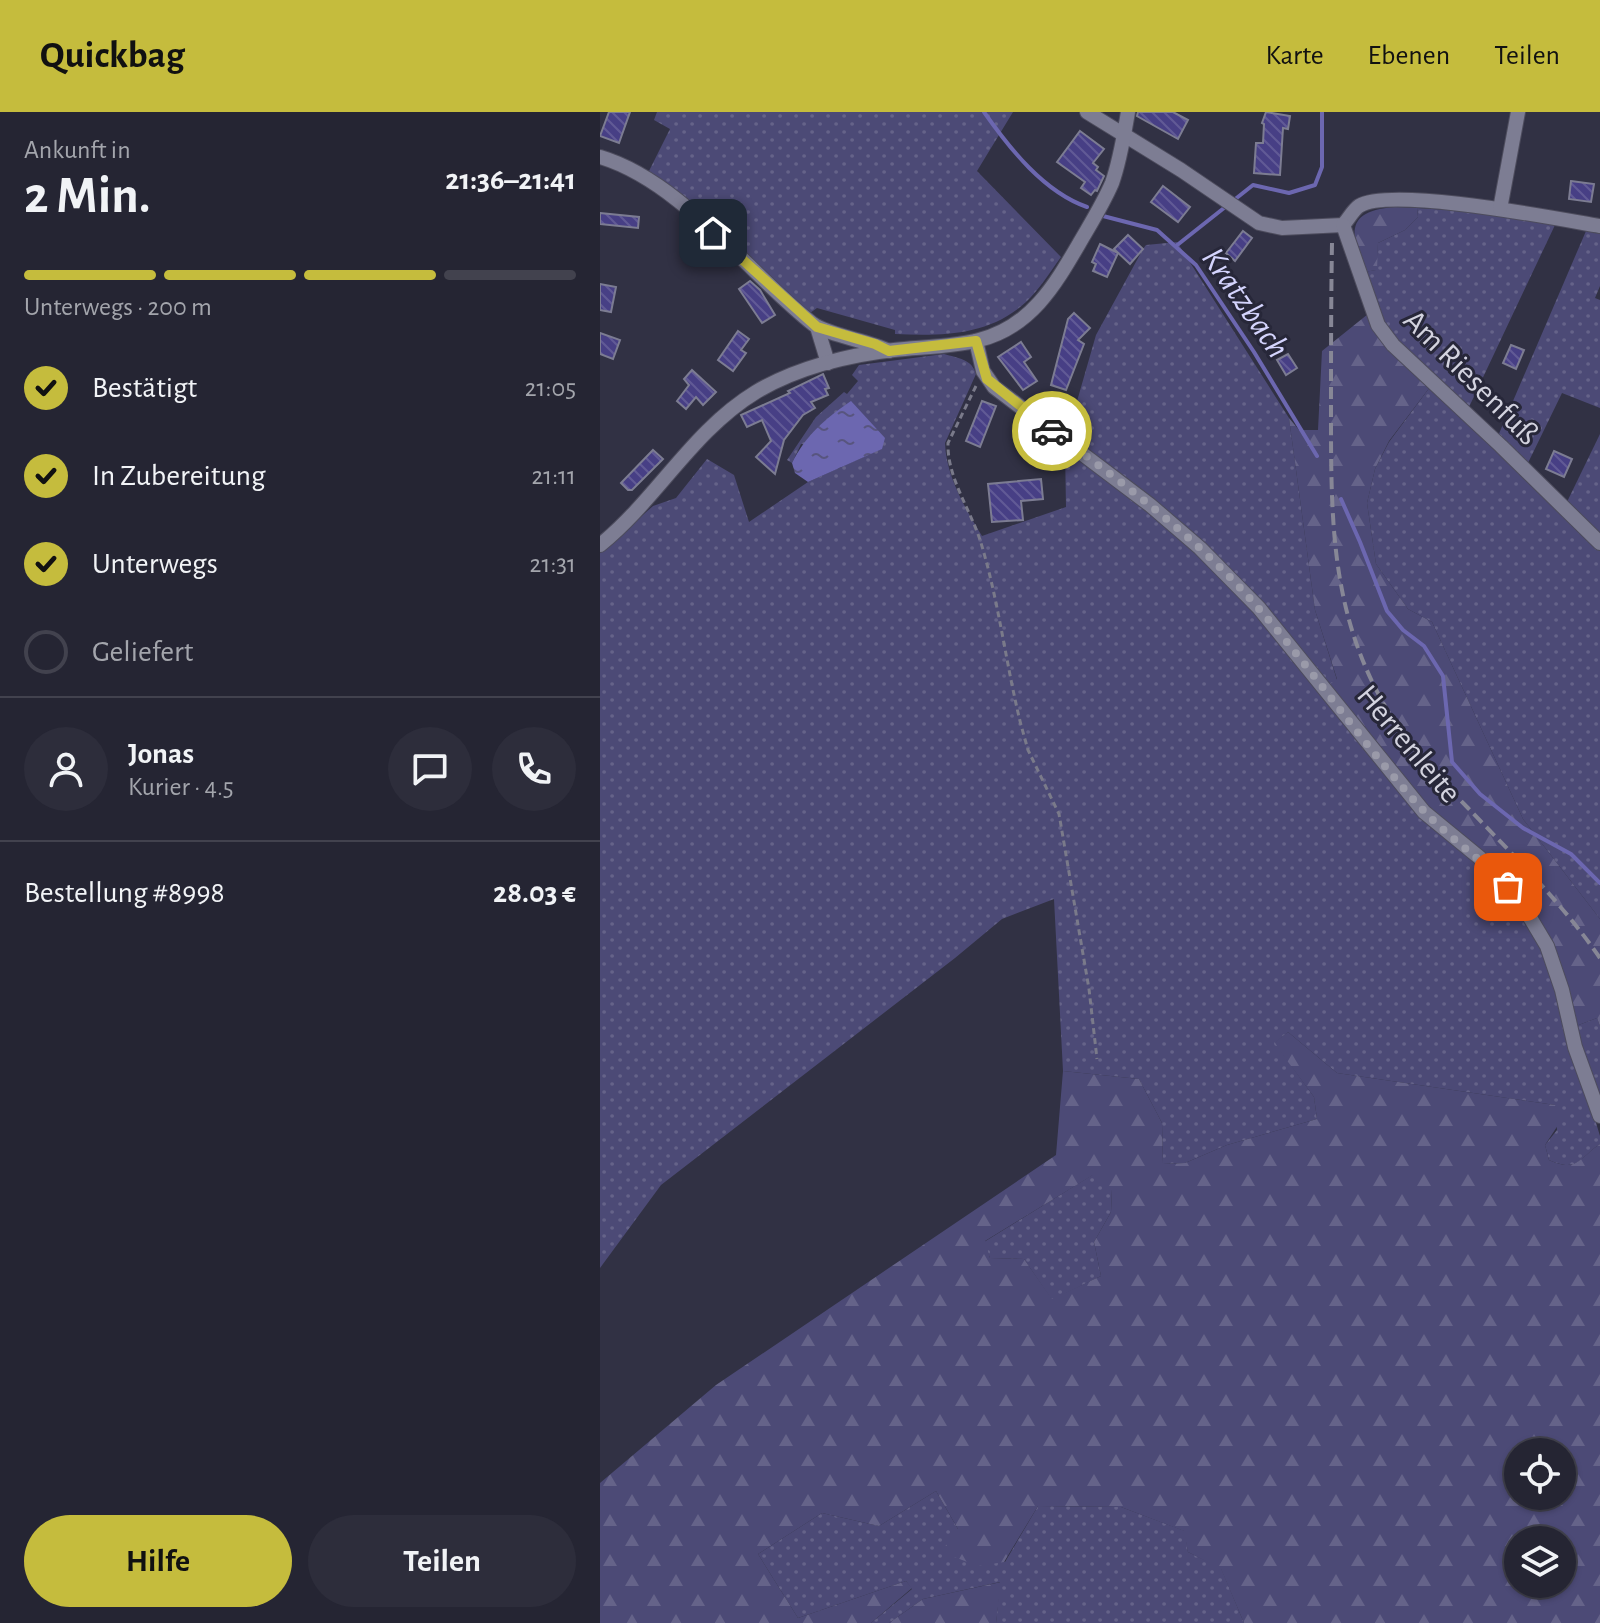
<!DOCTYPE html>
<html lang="de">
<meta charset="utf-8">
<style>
:root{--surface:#252533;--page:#2d2d3b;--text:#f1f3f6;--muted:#a3a5ac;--line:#42424e;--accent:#c5bc3d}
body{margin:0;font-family:"Alegreya Sans",sans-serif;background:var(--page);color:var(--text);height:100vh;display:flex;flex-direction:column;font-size:30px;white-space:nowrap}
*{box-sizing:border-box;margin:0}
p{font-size:26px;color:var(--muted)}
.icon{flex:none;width:44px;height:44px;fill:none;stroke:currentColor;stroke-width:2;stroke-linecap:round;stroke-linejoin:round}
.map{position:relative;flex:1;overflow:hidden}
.details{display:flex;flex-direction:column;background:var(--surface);width:600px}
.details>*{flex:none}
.controls{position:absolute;left:904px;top:1326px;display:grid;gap:16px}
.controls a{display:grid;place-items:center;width:72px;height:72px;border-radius:50%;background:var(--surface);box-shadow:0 2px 6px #0004,0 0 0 2px var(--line);font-size:40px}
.pin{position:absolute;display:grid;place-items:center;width:68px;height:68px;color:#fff;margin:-34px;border-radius:16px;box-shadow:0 4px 12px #0006}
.courier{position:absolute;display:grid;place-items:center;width:80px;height:80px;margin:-40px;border:6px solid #c5bc3d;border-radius:50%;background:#fff;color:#222;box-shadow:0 2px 10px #0007}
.headline em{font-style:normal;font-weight:700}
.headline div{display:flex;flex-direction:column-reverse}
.headline{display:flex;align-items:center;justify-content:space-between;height:136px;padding:0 24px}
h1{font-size:52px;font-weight:700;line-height:60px}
.bar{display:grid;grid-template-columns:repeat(4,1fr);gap:12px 8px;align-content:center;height:96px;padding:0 24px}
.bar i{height:10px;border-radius:6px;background:var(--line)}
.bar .current{background:var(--accent)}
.bar p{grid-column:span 4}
.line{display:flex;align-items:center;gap:20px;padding:0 24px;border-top:2px solid var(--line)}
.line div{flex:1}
.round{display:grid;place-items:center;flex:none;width:84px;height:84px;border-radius:42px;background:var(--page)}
ol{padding:0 24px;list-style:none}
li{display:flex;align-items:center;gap:24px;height:88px}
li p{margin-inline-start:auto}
li .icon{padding:8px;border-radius:50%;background:var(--accent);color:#111;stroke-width:4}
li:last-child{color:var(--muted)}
li i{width:44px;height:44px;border:4px solid var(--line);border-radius:50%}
.cta{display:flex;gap:16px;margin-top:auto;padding:16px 24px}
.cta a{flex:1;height:92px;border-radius:48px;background:var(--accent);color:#111;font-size:32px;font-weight:700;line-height:92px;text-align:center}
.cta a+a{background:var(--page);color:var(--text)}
header{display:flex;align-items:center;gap:48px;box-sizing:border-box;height:112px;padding:0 40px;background:var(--accent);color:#111}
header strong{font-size:38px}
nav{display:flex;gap:44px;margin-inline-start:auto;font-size:28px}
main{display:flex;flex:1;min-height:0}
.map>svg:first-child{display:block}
.grass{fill:url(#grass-dots)}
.forest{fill:url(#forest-firs);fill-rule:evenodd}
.water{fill:url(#water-ripples)}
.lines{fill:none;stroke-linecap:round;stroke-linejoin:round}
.stream{stroke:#6c67b0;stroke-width:4}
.building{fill:url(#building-back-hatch);stroke:#7c7c92;stroke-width:2}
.minor-casing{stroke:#4d4c5d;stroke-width:16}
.path{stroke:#7a7a8a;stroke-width:3;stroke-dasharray:6 4;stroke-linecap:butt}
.minor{stroke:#7d7d93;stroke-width:14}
.rail{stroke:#878796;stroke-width:4;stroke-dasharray:12 6;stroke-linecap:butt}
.done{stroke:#9a9aa9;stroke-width:8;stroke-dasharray:0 14.4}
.route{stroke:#c5bc3d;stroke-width:10}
.labels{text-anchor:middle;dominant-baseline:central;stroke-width:6;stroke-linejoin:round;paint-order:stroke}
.street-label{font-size:32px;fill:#d3d3df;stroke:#272739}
.water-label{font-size:34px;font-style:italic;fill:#d4d4fd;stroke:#272739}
</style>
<header>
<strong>Quickbag</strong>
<nav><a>Karte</a><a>Ebenen</a><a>Teilen</a></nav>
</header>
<main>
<section class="details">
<div class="headline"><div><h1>2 Min.</h1><p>Ankunft in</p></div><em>21:36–21:41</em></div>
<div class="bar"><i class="current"></i><i class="current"></i><i class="current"></i><i></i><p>Unterwegs · 200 m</p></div>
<ol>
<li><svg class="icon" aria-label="check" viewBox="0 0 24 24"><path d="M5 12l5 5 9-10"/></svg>Bestätigt<p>21:05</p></li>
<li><svg class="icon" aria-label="check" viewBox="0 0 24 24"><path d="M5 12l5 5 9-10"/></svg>In Zubereitung<p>21:11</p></li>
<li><svg class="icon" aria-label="check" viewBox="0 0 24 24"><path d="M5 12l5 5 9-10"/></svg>Unterwegs<p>21:31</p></li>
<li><i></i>Geliefert</li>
</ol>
<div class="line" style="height:144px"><a class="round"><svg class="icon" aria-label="person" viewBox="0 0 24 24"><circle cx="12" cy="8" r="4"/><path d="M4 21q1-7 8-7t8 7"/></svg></a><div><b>Jonas</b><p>Kurier · 4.5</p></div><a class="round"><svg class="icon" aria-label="chat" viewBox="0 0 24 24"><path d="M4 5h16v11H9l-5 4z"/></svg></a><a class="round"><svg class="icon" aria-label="phone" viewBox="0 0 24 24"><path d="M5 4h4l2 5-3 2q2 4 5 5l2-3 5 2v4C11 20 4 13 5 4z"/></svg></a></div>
<div class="line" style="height:104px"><div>Bestellung #8998</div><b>28.03 €</b></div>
<div class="cta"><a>Hilfe</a><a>Teilen</a></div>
</section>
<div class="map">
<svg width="1000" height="1511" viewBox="0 0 1000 1511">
<defs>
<pattern id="grass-dots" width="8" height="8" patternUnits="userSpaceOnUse" patternTransform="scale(2)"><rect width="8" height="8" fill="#4c4a76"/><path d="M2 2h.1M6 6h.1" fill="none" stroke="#656389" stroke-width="1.8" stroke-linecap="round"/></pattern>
<pattern id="forest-firs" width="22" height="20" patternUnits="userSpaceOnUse" patternTransform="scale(2)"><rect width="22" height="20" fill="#4c4a76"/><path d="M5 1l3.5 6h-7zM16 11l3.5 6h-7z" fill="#656389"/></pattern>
<pattern id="water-ripples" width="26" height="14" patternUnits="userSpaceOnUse" patternTransform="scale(2)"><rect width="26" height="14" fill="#6c67b0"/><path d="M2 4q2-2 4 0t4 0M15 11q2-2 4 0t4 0" fill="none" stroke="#58557f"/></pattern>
<pattern id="building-back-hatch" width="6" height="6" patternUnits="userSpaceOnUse" patternTransform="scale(2)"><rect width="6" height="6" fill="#473f85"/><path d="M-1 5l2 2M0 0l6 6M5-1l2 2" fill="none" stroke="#615a96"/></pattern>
</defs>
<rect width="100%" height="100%" fill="#313144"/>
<g class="grass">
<path d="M57,0H413L377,59L461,145C450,160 439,178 426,190C389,224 342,224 295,222V218L217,196L210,201L131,127L48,61L70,17L54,8Z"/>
<polygon points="817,96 909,102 955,113 869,295 836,268 784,214 764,160 776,158 778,131 805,118 818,105"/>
<polygon points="986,119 1000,121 1000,174 995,186 1000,188 1000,296 962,281 927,353 898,324"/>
<polygon points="577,130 689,306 715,498 737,568 728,574 663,493 467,324 496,223 543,137 546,133"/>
<path d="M344,242C358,246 372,247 376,262L345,331C346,364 365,396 382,424L466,395L465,337L547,396L629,470L916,791L944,839L1000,1024V1032C979,1046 978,1061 949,1048L945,1033L957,1018L955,993L737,961L688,920L675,931L714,985L717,1007L627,1033L585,1051L563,1052L562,1011L539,967L463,959L454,787L402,807L355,846L61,1073L0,1156V441L53,394L76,386L107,347L134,363L149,410L208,370L281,337L201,332L192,351L187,348L216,305L244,280L247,282L258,269L252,263L259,253Z"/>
<polygon points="830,275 1000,439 1000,807 923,707 832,510 808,497 776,452 767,391 775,357 789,330"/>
<polygon points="1000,322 1000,426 966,392"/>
<polygon points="997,906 1000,914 1000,987 976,914"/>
<polygon points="494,1062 512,1077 511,1100 494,1130 501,1164 452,1188 424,1147 390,1146 384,1130"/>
<polygon points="336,1379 358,1417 405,1450 438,1394 521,1395 585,1419 588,1440 621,1456 644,1511 396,1511 400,1470 323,1487 289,1511 271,1511 312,1477 306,1469 198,1506 158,1442 222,1401 279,1414"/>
</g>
<g class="forest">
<path d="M795,95L817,96L818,105L805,118L778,131L777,158L764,160C751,121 744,99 795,95Z"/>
<polygon points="768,202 788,236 830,275 789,329 775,357 767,391 776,452 808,497 832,510 923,707 1000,807 1000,914 997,906 976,914 952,834 828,695 728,574 737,567 715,498 689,306 699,318 718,318 722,239"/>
<path d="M688,920L737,961L955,993L962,1007L945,1033L949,1048C977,1061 979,1046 1000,1032V1511H644L621,1457L588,1440L584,1419L521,1395L438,1394L404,1450L378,1454L341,1440L358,1417L336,1379L279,1414L222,1401L158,1442L198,1506L306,1469L312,1476L271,1511H0V1371L116,1273L456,1043L463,959L539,967L562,1011L563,1052L585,1051L627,1033L717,1007L714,985L674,931ZM493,1063L512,1078L511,1100L494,1130L501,1164L452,1187L424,1147L390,1146L385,1129ZM962,1340V1384H918V1340ZM962,1428V1472H918V1428Z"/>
<polygon points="401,1470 396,1511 289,1511 323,1487"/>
</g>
<path class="water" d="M251,289L285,326L282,337L208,370L195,361L192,351C205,324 226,306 251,289Z"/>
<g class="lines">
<g class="stream">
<path d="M384,0C410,37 444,80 487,95"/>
<polyline points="503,104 557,118 596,153 654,240 717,344"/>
<polyline points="576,134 653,73 689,81 715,73 722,55 722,0"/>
<polyline points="741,387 760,430 787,499 803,518 824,534 843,564 852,650 880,682 923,716 971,742 1000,771"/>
</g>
</g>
<g class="building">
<polygon points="9,0 30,0 19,31 0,24"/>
<polygon points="538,0 573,0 588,8 578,27 537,4"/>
<polygon points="666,0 690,4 688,17 683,16 680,63 654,61 656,31 663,31 664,12 662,11"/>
<polygon points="480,19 504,37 493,51 498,55 496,58 504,64 497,79 495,78 491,83 481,76 485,70 457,50"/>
<polygon points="971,69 994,72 991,90 969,87"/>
<polygon points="563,74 590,95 578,110 551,90"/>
<polygon points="0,101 39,105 38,116 0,112"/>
<polygon points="643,119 652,126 635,149 626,141"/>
<polygon points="528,123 543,137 530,152 514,137"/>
<polygon points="500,132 518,141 507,165 493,159 496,152 492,150"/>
<polygon points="150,169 160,178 175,203 162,211 139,177"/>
<polygon points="0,172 16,175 11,200 0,198"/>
<polygon points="474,201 490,216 478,228 484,232 466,278 451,273 468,207"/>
<polygon points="138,219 149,227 141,238 146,241 133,259 118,248"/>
<polygon points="0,221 20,228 13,247 0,242"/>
<polygon points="421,230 431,245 424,250 437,269 423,278 398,245"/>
<polygon points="911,233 924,238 916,257 903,251"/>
<polygon points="688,242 697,256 686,263 677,248"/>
<polygon points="92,258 116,280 103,293 96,285 86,297 77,289 89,273 84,267"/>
<polygon points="223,262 229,276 225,277 228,283 211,290 215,296 203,303 184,328 175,362 156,345 171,329 162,308 147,315 141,303 190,281 188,279"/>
<polygon points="382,289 396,294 380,335 366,329"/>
<polygon points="53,338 63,347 32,378 28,378 21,371"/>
<polygon points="954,339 972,347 964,365 946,357"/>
<polygon points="441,367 443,387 421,389 423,408 392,410 388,372"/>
</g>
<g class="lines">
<defs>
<g id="minor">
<path d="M487,0L581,58L659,111L682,116L743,113C748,108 753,98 759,94C791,74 958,107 1000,114"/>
<path d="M0,45C81,69 148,161 213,212C228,223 269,229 289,239"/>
<polyline points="900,97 918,0"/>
<polyline points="743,113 778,213 793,233 901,334 1000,431"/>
<polyline points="217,215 228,251"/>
<polyline points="376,229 383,259 394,275 550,393 600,436 659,496 824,700 880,746 919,787 947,834 962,878 975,935 1000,1004"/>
<path d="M0,433C57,387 92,319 156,280C196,256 248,243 294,238C322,235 352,235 379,228C431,215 455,173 480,130C491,111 503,92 512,71C520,49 524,23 528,0"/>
</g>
</defs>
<use href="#minor" class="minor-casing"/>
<path class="path" d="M376,274L348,331C347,366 371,398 381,431C399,490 406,553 421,613L428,638L459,702L489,877L497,947"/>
<use href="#minor" class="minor"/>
<path class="rail" d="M732,131C731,189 731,248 731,306C731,418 732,511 794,609C814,641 842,669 868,696C915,745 962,791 1000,846"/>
</g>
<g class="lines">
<path class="done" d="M452,319C526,373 600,428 660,498C716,562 764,634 822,697C848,725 881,747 908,775"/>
<polyline class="route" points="113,121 217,215 275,232 289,239 376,229 387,267 452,319"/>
</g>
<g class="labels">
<g class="street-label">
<text transform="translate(871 265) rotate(45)">Am Riesenfuß</text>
<text transform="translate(809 632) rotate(50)">Herrenleite</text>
</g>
<g class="water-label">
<text transform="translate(645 191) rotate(55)">Kratzbach</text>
</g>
</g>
</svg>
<div class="controls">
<a><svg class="icon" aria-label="locate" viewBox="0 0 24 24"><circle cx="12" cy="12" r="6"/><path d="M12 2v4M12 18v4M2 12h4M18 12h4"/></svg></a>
<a><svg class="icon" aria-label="layers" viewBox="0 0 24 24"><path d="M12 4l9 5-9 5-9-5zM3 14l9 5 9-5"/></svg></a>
</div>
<div class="pin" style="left:908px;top:775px;background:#ea580c"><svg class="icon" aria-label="bag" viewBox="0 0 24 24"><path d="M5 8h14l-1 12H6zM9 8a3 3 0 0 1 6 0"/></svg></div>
<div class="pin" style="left:113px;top:121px;background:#1f2937"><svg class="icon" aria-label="home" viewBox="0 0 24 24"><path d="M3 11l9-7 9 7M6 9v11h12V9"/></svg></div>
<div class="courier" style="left:452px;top:319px"><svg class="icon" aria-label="car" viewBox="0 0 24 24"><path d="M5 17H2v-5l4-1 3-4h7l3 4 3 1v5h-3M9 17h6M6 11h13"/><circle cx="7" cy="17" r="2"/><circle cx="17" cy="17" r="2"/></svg></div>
</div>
</main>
